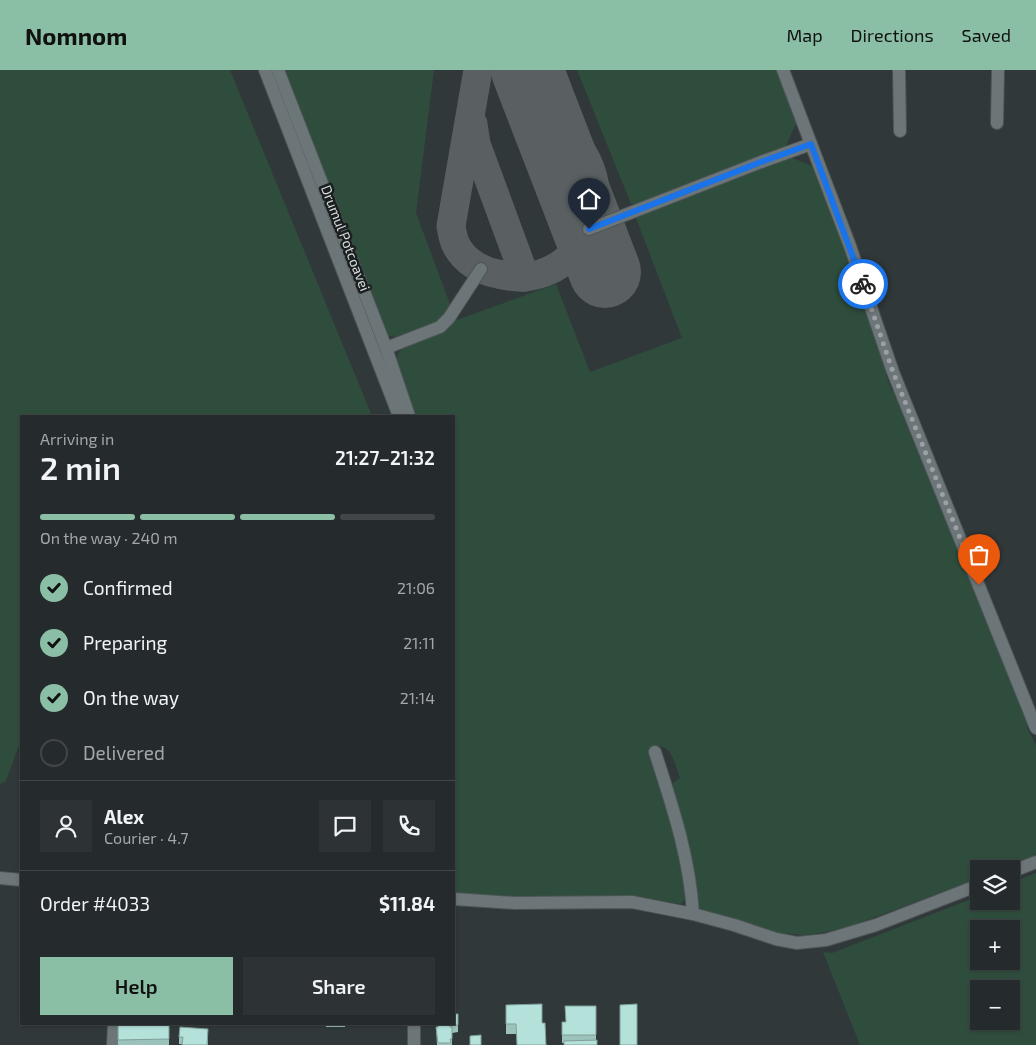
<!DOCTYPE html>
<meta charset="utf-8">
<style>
:root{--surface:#252a2c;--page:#2d3234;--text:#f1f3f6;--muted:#a3a7a9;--line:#424648;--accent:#8abfa5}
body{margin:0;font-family:"Exo 2",sans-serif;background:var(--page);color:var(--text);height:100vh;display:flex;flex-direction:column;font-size:19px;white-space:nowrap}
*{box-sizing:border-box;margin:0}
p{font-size:16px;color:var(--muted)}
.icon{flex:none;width:28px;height:28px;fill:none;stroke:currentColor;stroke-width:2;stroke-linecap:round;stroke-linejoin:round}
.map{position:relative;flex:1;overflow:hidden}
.side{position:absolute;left:20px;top:345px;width:435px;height:610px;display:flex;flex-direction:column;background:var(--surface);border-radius:0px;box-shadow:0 1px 4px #0004,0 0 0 1px var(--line)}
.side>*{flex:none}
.buttons{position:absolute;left:970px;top:790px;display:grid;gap:10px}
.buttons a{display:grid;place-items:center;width:50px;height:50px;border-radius:0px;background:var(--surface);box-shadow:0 1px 4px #0004,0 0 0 1px var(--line);font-size:25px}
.pin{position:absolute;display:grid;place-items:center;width:42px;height:42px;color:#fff;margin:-51px -21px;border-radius:50% 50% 50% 0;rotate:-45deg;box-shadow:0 0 5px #0007}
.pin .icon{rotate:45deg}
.courier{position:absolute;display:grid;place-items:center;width:50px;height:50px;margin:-25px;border:4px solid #1a73e8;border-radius:50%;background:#fff;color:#222;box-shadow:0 1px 6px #0007}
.summary em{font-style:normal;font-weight:600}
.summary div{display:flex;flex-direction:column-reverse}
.summary{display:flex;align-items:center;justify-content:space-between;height:85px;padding:0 20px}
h1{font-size:32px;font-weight:600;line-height:38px}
.bar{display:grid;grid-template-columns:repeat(4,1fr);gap:8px 5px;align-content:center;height:60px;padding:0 20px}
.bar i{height:6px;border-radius:4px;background:var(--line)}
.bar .current{background:var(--accent)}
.bar p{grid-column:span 4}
.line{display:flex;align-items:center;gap:12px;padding:0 20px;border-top:1px solid var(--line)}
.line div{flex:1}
.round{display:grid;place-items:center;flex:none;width:52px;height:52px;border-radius:0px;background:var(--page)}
ol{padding:0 20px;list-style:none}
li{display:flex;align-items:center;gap:15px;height:55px}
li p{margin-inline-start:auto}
li .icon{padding:5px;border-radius:50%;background:var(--accent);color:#111;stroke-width:4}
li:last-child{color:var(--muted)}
li i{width:28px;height:28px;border:2px solid var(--line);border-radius:50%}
.action{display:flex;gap:10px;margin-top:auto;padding:10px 20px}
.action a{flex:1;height:58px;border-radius:0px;background:var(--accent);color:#111;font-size:20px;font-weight:600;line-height:58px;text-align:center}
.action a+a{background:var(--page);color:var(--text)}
header{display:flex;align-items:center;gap:30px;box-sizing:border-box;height:70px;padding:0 25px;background:var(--accent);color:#111}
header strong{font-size:24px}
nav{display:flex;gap:28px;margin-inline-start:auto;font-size:18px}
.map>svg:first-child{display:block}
.green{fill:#2f4d3d;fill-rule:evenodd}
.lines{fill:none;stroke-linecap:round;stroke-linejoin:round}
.taxiway{stroke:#5a6062;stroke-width:29}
.runway{stroke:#5a6062;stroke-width:72}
.minor-casing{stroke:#4d5455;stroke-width:14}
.minor{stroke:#6c7577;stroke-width:12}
.wall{fill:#9cc2bc}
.building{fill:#b5e1db;stroke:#7f9e99}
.done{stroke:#9ca1a3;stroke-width:5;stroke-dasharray:0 9}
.route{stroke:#1a73e8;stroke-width:6}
.labels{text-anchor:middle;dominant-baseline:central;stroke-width:5;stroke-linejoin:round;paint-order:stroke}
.street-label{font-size:14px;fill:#d5dadb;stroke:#1b1f20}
</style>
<header>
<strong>Nomnom</strong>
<nav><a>Map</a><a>Directions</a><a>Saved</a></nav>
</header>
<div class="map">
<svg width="1036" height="975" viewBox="0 0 1036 975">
<rect width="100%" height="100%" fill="#31383a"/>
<g class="green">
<polygon points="0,0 230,0 372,346 21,346 21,670 6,711 0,714"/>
<polygon points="281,0 434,0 416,143 451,237 442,251 398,267 389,266 381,255 364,211 364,202 349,165 342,158"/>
<polygon points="577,0 779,0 798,49 784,80 644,133 631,134"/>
<path d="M786,85L816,98L888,299L886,305L892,321L898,322L1030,650L1027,658L1036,675V785L1003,799H979V808L854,855L831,861L805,865L768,862L702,841L696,834L669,716L680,708C675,695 672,673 654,676L651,680L667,727L687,826L681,834L637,828L454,826V346H411L396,295L398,283L408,274L445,258L457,250L556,214L590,302L682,268L636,148L644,139Z"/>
<path d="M1036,803V975H860L823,882L832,883L979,826V831H1011V813ZM979,859H1011V891H979ZM979,919H1011V951H979Z"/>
</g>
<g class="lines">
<g class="taxiway">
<path d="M478,0L451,156C452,162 453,169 456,175C464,191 481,201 498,204C507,206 516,208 525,207C582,201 612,139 586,89C578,73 563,62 548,52"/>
<polyline points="473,54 476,74 525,207"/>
</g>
<polyline class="runway" points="527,0 605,202"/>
<defs>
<g id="minor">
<polyline points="265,0 399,346"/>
<polyline points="278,0 386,278 409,346"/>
<polyline points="899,0 900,61"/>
<polyline points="997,53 998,0"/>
<polyline points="811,74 850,176 893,302 1036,658"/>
<polyline points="589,159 761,92 811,74 783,0"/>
<polyline points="386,278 440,257 449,248 481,199"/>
<path d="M655,682C672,735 690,788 693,844L734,855L776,869L797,873L826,870L876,855L979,815"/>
<polyline points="1011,802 1036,792"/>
<polyline points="0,808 21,810"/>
<polyline points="454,829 515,833 632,832 693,844"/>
<polyline points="113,975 114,954"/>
<polyline points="414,975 414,954"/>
</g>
</defs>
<use href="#minor" class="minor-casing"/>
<use href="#minor" class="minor"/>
</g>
<g class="wall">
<polygon points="506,935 542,953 516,964 506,964"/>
<polygon points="596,936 596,970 562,973 562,952 565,952"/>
<polygon points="458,944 458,962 452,963 452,975 437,975 436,957 438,957 438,955 429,955 429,954 454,954"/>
<rect x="118" y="954" width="51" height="21"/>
<rect x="326" y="954" width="19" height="3"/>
<polygon points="208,966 208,975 179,974 179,967"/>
</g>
<g class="building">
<polygon points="542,934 542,953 545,953 546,975 517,975 516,954 506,954 506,935"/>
<polygon points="637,934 637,975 620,975 620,935"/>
<polygon points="565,936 596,936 596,965 562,965 562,952 566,952"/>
<polygon points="454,944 458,944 458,955 450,955 450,957 452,957 452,969 450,969 451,973 438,973 436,957 438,957 438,954 454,954"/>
<polygon points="118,954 169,954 169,969 118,970"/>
<polygon points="180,957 208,959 207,975 182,975 183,967 179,967"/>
<polygon points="481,965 481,975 470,975 470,966"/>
<polygon points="597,970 597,975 564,975 564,971"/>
</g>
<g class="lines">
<polyline class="done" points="863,214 893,302 979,515"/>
<polyline class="route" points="589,159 761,92 811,74 863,214"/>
</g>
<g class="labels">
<g class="street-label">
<text transform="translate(346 168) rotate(69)">Drumul Potcoavei</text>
</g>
</g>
</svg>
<div class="buttons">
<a><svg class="icon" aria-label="layers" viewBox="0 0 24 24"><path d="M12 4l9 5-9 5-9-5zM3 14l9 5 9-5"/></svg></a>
<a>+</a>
<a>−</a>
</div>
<div class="pin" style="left:979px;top:515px;background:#ea580c"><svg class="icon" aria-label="bag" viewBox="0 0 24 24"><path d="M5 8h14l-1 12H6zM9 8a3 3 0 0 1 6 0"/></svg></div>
<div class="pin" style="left:589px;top:159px;background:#1f2937"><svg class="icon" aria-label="home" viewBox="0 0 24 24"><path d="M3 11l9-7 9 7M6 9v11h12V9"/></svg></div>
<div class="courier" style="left:863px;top:214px"><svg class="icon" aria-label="bike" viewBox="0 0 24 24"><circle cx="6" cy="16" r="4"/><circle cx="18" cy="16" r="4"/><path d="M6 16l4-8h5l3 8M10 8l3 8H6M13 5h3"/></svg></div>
<section class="side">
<div class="summary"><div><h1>2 min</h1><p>Arriving in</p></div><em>21:27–21:32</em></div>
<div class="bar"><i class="current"></i><i class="current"></i><i class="current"></i><i></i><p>On the way · 240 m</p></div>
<ol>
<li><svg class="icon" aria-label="check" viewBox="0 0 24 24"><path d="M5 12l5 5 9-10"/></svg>Confirmed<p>21:06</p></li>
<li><svg class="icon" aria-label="check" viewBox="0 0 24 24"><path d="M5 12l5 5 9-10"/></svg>Preparing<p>21:11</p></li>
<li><svg class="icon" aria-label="check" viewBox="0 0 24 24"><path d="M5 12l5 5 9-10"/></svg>On the way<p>21:14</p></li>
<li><i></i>Delivered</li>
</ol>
<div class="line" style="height:90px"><a class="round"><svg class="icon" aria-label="person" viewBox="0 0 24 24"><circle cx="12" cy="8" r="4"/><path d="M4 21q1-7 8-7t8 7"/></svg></a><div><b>Alex</b><p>Courier · 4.7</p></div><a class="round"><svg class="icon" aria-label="chat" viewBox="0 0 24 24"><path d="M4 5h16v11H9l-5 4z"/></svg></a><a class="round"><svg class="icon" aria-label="phone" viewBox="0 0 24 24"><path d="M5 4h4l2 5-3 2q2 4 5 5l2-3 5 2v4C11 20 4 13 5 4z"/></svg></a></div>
<div class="line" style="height:65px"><div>Order #4033</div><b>$11.84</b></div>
<div class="action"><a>Help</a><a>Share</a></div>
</section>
</div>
